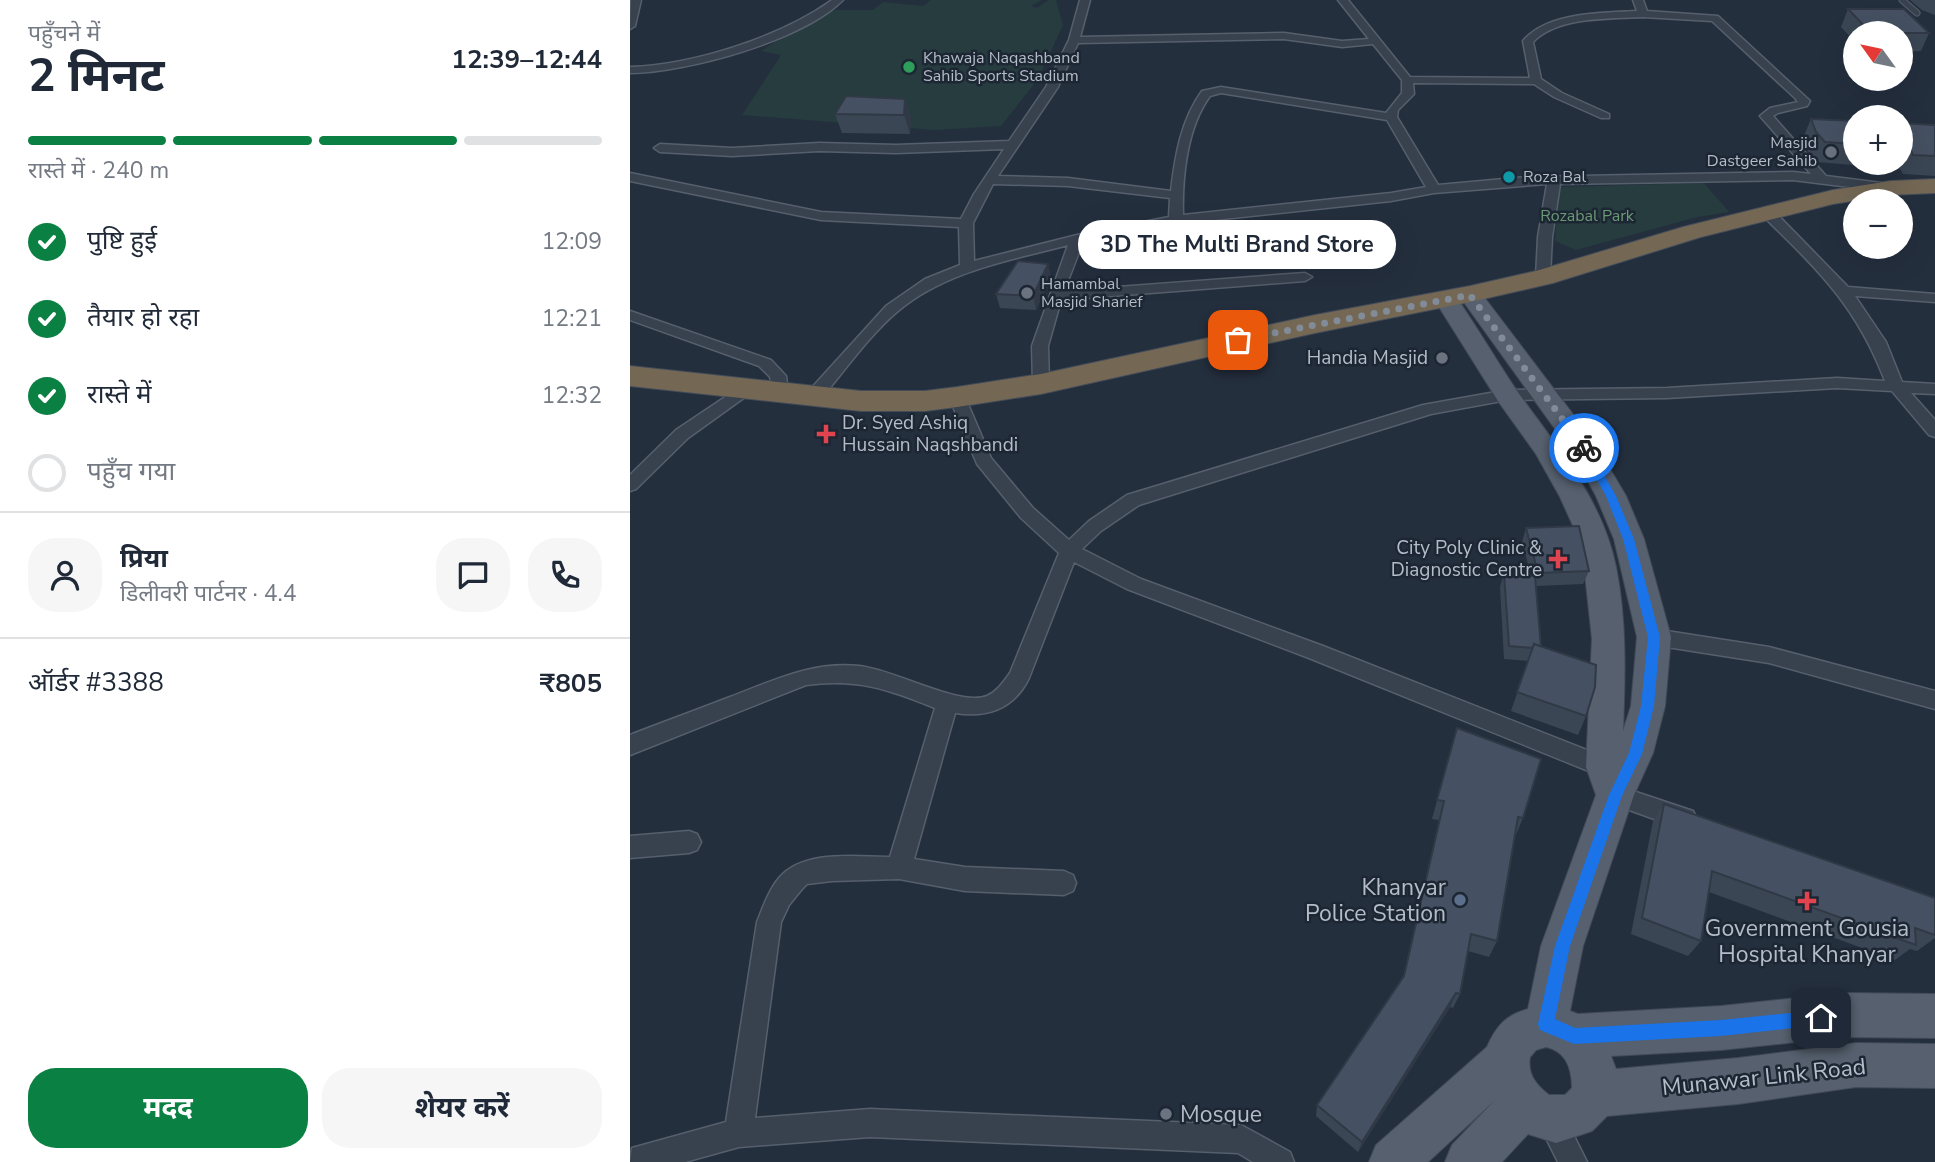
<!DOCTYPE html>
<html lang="hi">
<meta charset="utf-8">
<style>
:root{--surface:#fff;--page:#f6f6f7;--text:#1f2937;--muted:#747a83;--line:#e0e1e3;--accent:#0b8043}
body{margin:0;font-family:"Nunito Sans","Noto Sans Devanagari",sans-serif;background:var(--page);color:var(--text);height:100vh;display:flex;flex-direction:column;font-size:26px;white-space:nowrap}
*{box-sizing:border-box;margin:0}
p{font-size:23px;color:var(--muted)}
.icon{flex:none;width:38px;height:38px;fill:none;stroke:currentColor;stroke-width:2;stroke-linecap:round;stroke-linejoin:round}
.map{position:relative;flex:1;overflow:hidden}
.details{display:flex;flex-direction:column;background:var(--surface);width:630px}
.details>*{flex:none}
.needle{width:46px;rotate:303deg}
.fabs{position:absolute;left:1213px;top:21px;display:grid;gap:14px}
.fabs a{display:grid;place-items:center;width:70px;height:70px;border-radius:50%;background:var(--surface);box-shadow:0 7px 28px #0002;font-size:35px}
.pin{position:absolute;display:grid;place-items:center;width:60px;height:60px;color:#fff;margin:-30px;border-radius:14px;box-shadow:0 4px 10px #0006}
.courier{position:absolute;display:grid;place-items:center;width:70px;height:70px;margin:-35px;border:5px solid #1a73e8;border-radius:50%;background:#fff;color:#222;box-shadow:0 2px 9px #0007}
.bubble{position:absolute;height:49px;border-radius:24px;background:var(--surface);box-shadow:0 7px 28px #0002;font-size:23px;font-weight:700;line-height:49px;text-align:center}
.summary em{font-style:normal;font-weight:700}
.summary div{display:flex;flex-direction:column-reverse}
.summary{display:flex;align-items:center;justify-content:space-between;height:119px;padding:0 28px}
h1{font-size:46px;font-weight:700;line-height:52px}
.bar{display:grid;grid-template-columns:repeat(4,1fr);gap:10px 7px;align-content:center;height:84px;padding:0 28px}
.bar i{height:9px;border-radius:5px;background:var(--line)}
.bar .on{background:var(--accent)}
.bar p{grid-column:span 4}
.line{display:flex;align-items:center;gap:18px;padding:0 28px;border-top:2px solid var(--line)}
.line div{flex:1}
.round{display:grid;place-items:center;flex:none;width:74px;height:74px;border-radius:28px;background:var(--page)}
ol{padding:0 28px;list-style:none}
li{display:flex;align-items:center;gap:21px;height:77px}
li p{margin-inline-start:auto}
li .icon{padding:7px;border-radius:50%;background:var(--accent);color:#fff;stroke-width:4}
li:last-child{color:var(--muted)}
li i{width:38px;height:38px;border:4px solid var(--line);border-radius:50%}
.action{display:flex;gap:14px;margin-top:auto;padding:14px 28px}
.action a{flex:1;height:80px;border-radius:28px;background:var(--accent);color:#fff;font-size:28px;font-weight:700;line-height:80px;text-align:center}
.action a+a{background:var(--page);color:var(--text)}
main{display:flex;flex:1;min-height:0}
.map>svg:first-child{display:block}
.green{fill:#263c3f}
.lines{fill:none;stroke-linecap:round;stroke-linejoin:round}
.lane-casing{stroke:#565f6c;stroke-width:7}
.street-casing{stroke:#565f6c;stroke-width:3}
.primary-casing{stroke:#414a57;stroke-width:2}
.highway-casing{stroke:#434c59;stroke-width:2}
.lane{stroke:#38414e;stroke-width:5}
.street{fill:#38414e;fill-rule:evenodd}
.primary{fill:#56606e;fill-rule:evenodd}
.highway{fill:#746855;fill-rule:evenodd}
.wall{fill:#3b4654}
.shaded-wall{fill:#303945}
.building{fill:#455162;stroke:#303945;stroke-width:2}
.route{fill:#1a73e8}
.done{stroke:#828b98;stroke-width:7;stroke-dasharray:0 12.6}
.leisure-dot{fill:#2e9e5b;stroke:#1d2633;stroke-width:2.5}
.worship-dot{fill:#6b7280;stroke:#1d2633;stroke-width:2.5}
.culture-dot{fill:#0f9aa8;stroke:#1d2633;stroke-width:2.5}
.health-dot{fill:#e0444e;stroke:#1d2633;stroke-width:2.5}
.service-dot{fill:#5c6f8a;stroke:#1d2633;stroke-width:2.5}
.labels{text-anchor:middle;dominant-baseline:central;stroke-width:5;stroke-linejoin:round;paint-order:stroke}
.far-poi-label{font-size:16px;fill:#b4bcc9;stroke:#1d2633;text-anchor:start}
.far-park-label{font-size:16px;fill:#6b9a76;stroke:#1d2633}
.poi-label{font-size:19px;fill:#b4bcc9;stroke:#1d2633;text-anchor:end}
.near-poi-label{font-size:23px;fill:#b4bcc9;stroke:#1d2633;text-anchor:end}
.near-street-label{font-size:23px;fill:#b4bcc9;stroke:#1d2633}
</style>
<main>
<section class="details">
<div class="summary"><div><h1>2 मिनट</h1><p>पहुँचने में</p></div><em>12:39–12:44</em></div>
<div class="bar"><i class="on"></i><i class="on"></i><i class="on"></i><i></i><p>रास्ते में · 240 m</p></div>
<ol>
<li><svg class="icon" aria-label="check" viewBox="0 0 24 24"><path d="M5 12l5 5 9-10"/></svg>पुष्टि हुई<p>12:09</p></li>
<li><svg class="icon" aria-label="check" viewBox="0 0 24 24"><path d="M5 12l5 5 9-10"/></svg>तैयार हो रहा<p>12:21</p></li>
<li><svg class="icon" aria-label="check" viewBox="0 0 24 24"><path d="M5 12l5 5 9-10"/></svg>रास्ते में<p>12:32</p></li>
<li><i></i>पहुँच गया</li>
</ol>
<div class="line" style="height:126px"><a class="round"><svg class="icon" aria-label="person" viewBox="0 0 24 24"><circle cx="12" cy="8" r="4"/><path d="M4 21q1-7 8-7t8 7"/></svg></a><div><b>प्रिया</b><p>डिलीवरी पार्टनर · 4.4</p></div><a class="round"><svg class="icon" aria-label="chat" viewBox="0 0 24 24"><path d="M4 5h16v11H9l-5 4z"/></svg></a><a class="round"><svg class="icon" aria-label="phone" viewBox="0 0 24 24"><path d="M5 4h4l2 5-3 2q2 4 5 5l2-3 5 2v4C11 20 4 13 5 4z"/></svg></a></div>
<div class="line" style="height:91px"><div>ऑर्डर #3388</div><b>₹805</b></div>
<div class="action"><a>मदद</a><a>शेयर करें</a></div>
</section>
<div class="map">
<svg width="1305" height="1162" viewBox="0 0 1305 1162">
<rect width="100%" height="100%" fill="#242f3e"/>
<g class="green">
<polygon points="301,0 412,0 401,6 407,8 418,0 426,0 433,25 408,79 371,126 304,130 112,115 151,55 131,51 195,10 243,10 253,2 293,6"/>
<polygon points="1074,183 1099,212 1067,217 946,250 925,241 929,187"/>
</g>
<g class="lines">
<defs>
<polyline id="lane" points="1272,0 1287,13"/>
<g id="street">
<polygon points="1,0 11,0 5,26 0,29"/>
<path d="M202,0H213C172,41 57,72 0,73V67C63,65 151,37 202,0Z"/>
<path d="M450,0H460L450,37L654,33L712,41L739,39L708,0H718L780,77L900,78L893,41C917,12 972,13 1007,11L1003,0H1013L1017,11L1088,16L1180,101L1177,106L1148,113L1143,116L1196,176L1260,184L1266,188L1260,192L1163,180L930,184L922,237L920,277L913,281L906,277L908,237L917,184L804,193L761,201L546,224L453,242L434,291L675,273L682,277L675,281L431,300L418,346L419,384L411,389L403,384L402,346L438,245C378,261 316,271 268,311C242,332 212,374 189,401H177L175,397L177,393L256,306L295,279L330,265L329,227L191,220L0,181V173L191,212L331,219L344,194L374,149L266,153L189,151L102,156L30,152L24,148L30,144L102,148L189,143L266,145L379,141L416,87L439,40ZM1013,17L1082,21L1165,98L1168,102L1140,108L1130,116L1181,174L1163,172L897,177L808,185L767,117L768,110L784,94L783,83L904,84L924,97L971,118H979V114L932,93L911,79L903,42C928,16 980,19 1013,17ZM654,39L712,47L743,44L772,80V93L756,113L591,87L572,91C551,120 545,156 541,191L438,178L368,176L428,87L448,43ZM591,93L757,120L796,187L761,193L553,215C552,177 557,127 580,96ZM363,184L438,186L540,198L539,217L447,235L344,261L343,223Z"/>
<path d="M1137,208L1142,209L1218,287L1305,294V302L1225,296L1256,342L1272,382L1305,384V394L1281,393L1305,420V437L1299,435L1262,391L1207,388L1037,398L877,400L801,414L509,505L471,531L452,549L511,579L693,646L982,760L985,767L982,774L974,777L966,774L679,658L497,589L444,562L399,678C384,709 357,718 325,713L284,859L335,867L434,871L443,875L446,883L443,891L434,895L335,891L269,879L202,881L177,884L172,889L159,905L151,922L125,1118L240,1109L611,1125L660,1152L664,1162H623L608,1153L240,1137L109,1147L55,1162H0L2,1148L96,1122L127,922C133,907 139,890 149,878C174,849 226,857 260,857L305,708C258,689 227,678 176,685L0,755V735C33,722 67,710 100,697C143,681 182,661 229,666C263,669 329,707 357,696C367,692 374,681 380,673L429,553L391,518L347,464L319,397L321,393L327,392L335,397L361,458L403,508L439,540L459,521L497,495L793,405L877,390L1037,388L1207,378L1255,381C1226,305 1188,270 1132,215V209Z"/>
<polygon points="0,311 141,360 156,376 158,393 150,398 144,397 140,377 129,366 0,320"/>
<polygon points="116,383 124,388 122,392 58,438 6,489 0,491 0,475 46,430"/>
<polygon points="1024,629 1139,647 1305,691 1305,709 1139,663 1024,645 1017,643 1014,637 1017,631"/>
<polygon points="985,785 1063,811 1067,819 1063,827 1055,830 977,802 974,795 977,788"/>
<polygon points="59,831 67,834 71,842 67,850 59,853 0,858 0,836"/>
<polygon points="921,1106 931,1110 957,1162 928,1162 907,1120 911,1110"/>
</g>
<path id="primary" d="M840,287L848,289L964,442L996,496L1014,539L1041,637L1035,706L1023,753L1004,795L953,946L940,1011L948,1014L1091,1006L1215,993L1305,994V1038L1215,1037L1091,1050L981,1056L986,1069L1108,1058L1226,1043L1305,1044V1088L1226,1087L1108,1104L977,1116L962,1131L926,1143L898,1134L872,1162H815L822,1145L865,1100L798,1162H739L746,1145L857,1047C866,1026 876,1015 898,1009L911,946L966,795L956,767L962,639L954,565L944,528L930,497L906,454L868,401L804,299L808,294H824C846,325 864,357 885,388C924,444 972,497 986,567C997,622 995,676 993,731L1001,706L1007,637L984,539L966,496L943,454L828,294L832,289ZM916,1047C936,1051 942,1069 942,1088L935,1095H919C906,1085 897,1074 900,1057L906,1050Z"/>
<polygon id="highway" points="1305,179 1305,193 1260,195 1203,204 1071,237 923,283 840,302 685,333 411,394 327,407 295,411 231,411 0,386 0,366 231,391 295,391 327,387 411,374 685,315 840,286 906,271 1053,227 1203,190 1260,181"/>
</defs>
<use href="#lane" class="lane-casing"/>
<use href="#street" class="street-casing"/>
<use href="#primary" class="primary-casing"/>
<use href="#highway" class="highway-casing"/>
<use href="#lane" class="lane"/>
<use href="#street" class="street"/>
<use href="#primary" class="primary"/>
<use href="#highway" class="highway"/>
</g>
<g class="wall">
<polygon points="1280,0 1305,0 1305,15 1292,10"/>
<polygon points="1218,9 1299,33 1291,51 1270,52 1270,33 1225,33 1225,42 1211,27"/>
<polygon points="275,99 281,118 280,134 212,133 205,114"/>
<polygon points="1181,119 1225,121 1225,163 1270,163 1270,123 1305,125 1305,176 1273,174 1270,169 1187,162 1178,152 1173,138"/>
<polygon points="418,264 421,278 406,310 370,308 366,294"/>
<polygon points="896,528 959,571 953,584 906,586 911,647 956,716 948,735 881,711 898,661 874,659 870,587 874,573 901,575 892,542"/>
<polygon points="827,728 893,818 885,837 867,941 859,957 838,951 830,994 823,1008 820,1007 728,1152 686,1116 687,1105 773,978 809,820 802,819"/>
<polygon points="1034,804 1305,898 1305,938 1287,951 1280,949 1265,960 1079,892 1071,941 1058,956 1001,934 1023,821"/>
</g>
<g class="shaded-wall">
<polygon points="275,99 281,118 280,134 274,115"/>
<polygon points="418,264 421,278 406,310 403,296"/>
<polygon points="826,993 820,1007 728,1152 732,1142"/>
</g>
<g class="building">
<polygon points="1218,9 1274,9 1299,33 1241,33"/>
<polygon points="216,96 275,99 274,115 205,114"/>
<polygon points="1181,119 1225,121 1225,144 1195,142 1186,132"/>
<polygon points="1270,123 1305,125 1305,156 1283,155 1280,149 1270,148"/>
<polygon points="388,261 418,264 403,296 366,294"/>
<polygon points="949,526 959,571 908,573 896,528"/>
<polygon points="874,573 905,576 911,647 904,644 903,648 879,646"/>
<polygon points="904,644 966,665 965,687 956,716 887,692"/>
<polygon points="827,728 911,759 893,818 888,817 867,941 841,934 830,994 826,993 732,1142 687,1105 774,976 814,801 807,800"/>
<polygon points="1034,804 1305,898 1305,935 1285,928 1286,945 1082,871 1071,941 1012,918"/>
</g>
<polygon class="route" points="954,444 957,445 986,496 1004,539 1030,637 1024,706 1012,754 992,796 940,946 925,1019 945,1028 1091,1020 1191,1010 1196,1012 1198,1018 1196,1023 1191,1025 1091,1036 944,1044 910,1030 908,1024 925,946 979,795 999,753 1011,706 1018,637 993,539 976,496 949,448"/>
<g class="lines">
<polyline class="done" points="608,340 840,295 954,448"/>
</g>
<circle class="leisure-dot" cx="279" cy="67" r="7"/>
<g class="worship-dot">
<circle cx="1201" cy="152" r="7"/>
<circle cx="397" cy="293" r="7"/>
<circle cx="812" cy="358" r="7"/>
<circle cx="536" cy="1114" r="7"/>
</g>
<circle class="culture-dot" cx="879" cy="177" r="7"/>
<g class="health-dot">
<path d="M192.5 423.5h7v7h7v7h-7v7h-7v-7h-7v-7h7z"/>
<path d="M924.5 548.5h7v7h7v7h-7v7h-7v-7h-7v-7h7z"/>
<path d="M1173.5 890.5h7v7h7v7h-7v7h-7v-7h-7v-7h7z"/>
</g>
<circle class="service-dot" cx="830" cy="900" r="7"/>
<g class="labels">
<g class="far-poi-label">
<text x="293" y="58">Khawaja Naqashband<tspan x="293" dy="18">Sahib Sports Stadium</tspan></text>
<text x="1187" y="143" text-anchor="end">Masjid<tspan x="1187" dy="18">Dastgeer Sahib</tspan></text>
<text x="893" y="177">Roza Bal</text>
<text x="411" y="284">Hamambal<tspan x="411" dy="18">Masjid Sharief</tspan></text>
</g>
<g class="far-park-label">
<text x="957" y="216">Rozabal Park</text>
</g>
<g class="poi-label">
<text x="798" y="358">Handia Masjid</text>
<text x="212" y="423" text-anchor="start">Dr. Syed Ashiq<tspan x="212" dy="22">Hussain Naqshbandi</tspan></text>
<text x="912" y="548">City Poly Clinic &amp;<tspan x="912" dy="22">Diagnostic Centre</tspan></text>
</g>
<g class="near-poi-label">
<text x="816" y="887">Khanyar<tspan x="816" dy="26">Police Station</tspan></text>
<text x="1177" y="928" text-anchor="middle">Government Gousia<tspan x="1177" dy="26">Hospital Khanyar</tspan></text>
<text x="550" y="1114" text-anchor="start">Mosque</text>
</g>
<g class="near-street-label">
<text transform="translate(1134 1077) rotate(-6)">Munawar Link Road</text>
</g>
</g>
</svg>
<div class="fabs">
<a><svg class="needle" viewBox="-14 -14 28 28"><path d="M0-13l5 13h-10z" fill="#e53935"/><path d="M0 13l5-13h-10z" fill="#747a83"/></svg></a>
<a>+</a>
<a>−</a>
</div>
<div class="pin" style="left:608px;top:340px;background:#ea580c"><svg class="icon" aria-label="bag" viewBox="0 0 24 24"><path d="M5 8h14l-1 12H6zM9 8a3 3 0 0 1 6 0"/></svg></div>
<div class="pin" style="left:1191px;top:1018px;background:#1f2937"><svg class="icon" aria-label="home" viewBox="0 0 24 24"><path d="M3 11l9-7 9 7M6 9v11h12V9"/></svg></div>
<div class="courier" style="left:954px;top:448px"><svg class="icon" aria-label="bike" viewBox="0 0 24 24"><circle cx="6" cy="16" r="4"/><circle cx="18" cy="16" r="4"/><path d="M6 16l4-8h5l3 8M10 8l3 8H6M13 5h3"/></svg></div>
<div class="bubble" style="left:448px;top:220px;width:318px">3D The Multi Brand Store</div>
</div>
</main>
